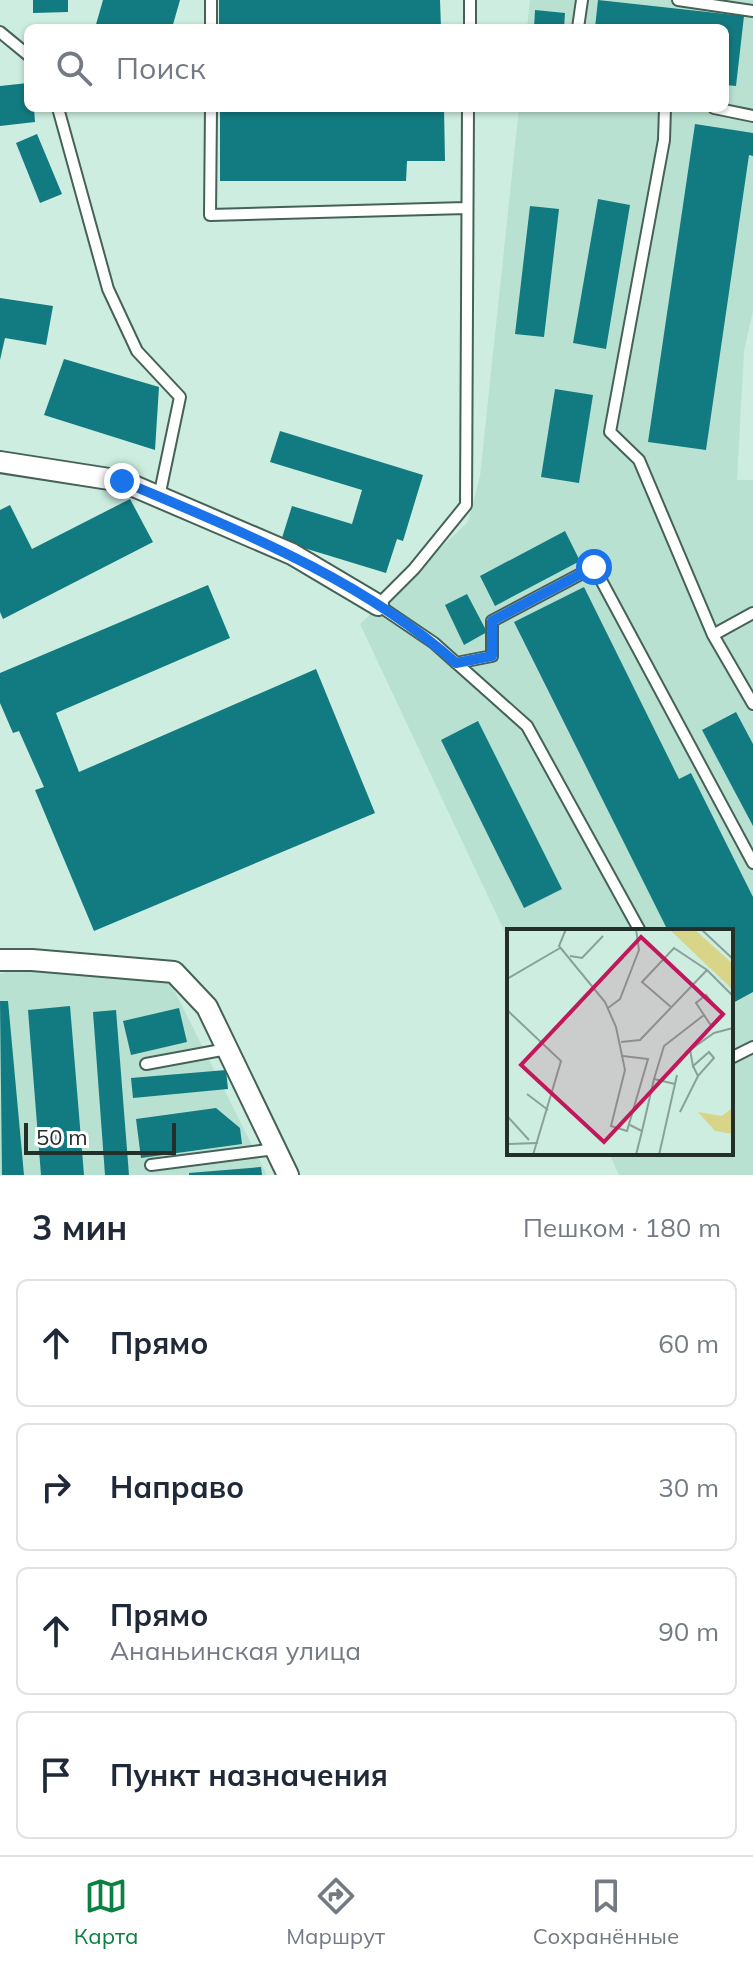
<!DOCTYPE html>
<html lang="ru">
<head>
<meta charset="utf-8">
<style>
  :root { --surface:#fff; --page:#f2f2f3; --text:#1f2937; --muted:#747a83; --line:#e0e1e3; --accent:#0b8043 }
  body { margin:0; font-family:Mulish,sans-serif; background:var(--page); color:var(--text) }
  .scale { position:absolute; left:24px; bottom:20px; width:152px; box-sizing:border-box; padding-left:8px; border:4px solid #232f2b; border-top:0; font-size:22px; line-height:28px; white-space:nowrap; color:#232f2b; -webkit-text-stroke:6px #fff; paint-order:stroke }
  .stop { position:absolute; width:24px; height:24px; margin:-18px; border:6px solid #1a73e8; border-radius:50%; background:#fff }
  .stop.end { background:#1a73e8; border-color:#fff; box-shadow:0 2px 8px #0008 }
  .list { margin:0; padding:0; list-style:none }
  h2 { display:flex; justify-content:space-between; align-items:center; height:104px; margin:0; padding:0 32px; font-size:34px }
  h2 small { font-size:26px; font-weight:400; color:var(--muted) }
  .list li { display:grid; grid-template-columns:52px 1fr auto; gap:24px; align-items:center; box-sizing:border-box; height:128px; margin:0 16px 16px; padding:0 16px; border:2px solid var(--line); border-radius:12px }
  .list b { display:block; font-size:30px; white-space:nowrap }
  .list p { margin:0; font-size:26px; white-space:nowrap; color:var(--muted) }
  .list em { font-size:26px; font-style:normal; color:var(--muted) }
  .icon { flex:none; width:44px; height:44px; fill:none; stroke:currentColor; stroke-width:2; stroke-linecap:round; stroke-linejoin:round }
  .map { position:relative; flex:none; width:753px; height:1175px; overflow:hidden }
  .search { position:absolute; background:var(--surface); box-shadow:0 2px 6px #0004; left:24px; right:24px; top:24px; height:88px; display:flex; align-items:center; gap:20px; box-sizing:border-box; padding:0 28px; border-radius:12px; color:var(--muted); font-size:30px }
  .sheet { height:680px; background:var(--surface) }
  nav { display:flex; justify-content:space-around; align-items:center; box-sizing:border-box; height:112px; border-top:2px solid var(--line); background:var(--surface); font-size:22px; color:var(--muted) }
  nav a { display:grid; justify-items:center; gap:4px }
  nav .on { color:var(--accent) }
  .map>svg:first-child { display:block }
  .built { fill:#b9e1d1 }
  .building { fill:#127a81 }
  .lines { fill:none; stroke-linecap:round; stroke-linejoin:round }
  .service-casing { stroke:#466257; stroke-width:14 }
  .minor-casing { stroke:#466257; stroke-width:24 }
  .service { stroke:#fff; stroke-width:10 }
  .minor { stroke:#fff; stroke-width:20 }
  .route { stroke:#1a73e8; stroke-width:10 }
  .inset-road { fill:none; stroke:#89a198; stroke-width:2 }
  .view { fill:#c2185b; fill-opacity:0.15; stroke:#c2185b; stroke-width:4 }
  .inset-edge { fill:none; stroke:#232f2b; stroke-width:4 }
</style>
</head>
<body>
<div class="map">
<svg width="753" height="1175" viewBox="0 0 753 1175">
  <rect width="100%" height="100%" fill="#cdede0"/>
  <!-- built -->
  <path class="built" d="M 530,0 L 753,0 L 753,311 L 744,351 L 737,480 L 753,480 L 753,1175 L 619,1175 L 609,1153 L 731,1153 L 731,931 L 509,931 L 509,941 L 360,624 L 468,522 L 480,476 L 519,108 L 725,108 L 725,28 L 527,28 Z
    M 14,970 L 169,980 L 267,1175 L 0,1175 L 0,974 Z"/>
  <!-- building -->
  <path class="building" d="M 33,0 L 68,0 L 68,12 L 33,13 Z
    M 103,0 L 180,0 L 172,28 L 95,28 Z
    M 219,0 L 440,0 L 441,28 L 219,28 Z
    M 598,0 L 744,16 L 736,86 L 725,85 L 725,28 L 595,28 Z
    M 535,10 L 565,13 L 564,28 L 534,28 Z
    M 28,83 L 28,108 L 34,108 L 35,122 L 0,126 L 0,86 Z
    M 220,108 L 444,108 L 445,161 L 407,161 L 406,181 L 220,181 Z
    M 695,124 L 753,133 L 753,156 L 749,155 L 706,450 L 648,442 Z
    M 37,134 L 62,194 L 40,203 L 16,143 Z
    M 598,199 L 630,205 L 606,349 L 573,343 Z
    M 530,206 L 559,209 L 544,337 L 515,334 Z
    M 0,298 L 53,306 L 46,345 L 5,338 L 0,360 Z
    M 64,359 L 159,387 L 155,450 L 44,415 Z
    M 555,389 L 593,395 L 579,483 L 541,477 Z
    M 280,431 L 423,475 L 403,541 L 397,539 L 386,573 L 281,541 L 292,506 L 352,524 L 362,490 L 270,462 Z
    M 130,499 L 153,542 L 3,619 L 0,612 L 0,510 L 10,505 L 32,549 Z
    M 565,531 L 580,561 L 495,606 L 480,576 Z
    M 208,585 L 230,638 L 56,713 L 79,772 L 316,669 L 375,813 L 94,931 L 35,790 L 44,787 L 19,731 L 13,733 L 0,703 L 0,673 Z
    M 584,587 L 679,779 L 691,773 L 753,897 L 753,992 L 731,1004 L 731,931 L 668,931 L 514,622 Z
    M 467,594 L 487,632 L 464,645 L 445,605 Z
    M 736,712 L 753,744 L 753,826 L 702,730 Z
    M 478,721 L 562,889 L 524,908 L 441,740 Z
    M 0,1001 L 8,1001 L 24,1175 L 2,1175 Z
    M 70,1006 L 84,1175 L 41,1175 L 28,1010 Z
    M 179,1008 L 187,1042 L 131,1055 L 123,1021 Z
    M 116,1010 L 129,1175 L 105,1175 L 93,1012 Z
    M 226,1070 L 228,1089 L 133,1098 L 131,1078 Z
    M 216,1108 L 240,1128 L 242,1144 L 141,1158 L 136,1119 Z
    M 261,1167 L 262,1175 L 189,1175 L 189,1173 Z"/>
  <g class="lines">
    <!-- service casing -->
    <g class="service-casing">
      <path id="service" d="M 678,0 L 753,11
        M 211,28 L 211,0
        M 470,28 L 470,0
        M 578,28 L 582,0
        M 0,32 L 28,55
        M 58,108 L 108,289 L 137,351 L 180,397 L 159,497
        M 211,108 L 210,215 L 466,208
        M 468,108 L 466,505 L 414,569 L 378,605 L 434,643 L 527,726 L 640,931
        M 665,108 L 664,140 L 610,432 L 639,460 L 713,635
        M 714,108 L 753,116
        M 753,613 L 713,635 L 753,704
        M 456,663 L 492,656 L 492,621 L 594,567 L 753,863
        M 731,1058 L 753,1047
        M 146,1064 L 227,1049
        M 151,1165 L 275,1149"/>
    </g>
    <!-- minor casing -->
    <g class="minor-casing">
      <path id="minor" d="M 0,462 L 122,481 L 292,554 L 378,605
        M 0,960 L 32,960 L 174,972 L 207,1007 L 288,1175"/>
    </g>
    <!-- service -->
    <use href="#service" class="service"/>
    <!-- minor -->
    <use href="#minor" class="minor"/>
  </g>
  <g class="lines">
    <!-- route -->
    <path class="route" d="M 122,481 C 239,531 360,578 456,663 L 492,656 L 492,621 L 594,567"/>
  </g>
  <!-- overview -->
  <g transform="translate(507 929)">
    <rect width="226" height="226" fill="#cdede0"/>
    <path d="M 162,0 L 187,0 L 226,35 L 226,61 ZM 226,178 L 226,205 L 208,202 L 191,183 L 215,187 Z" fill="#d8d589"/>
    <path class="inset-road" d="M 59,0 L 52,17 L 98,73 L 109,98 L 118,141 L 104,197 L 120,202 L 141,130 L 116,127M 194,0 L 226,30M 63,27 L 75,29 L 96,7M 0,50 L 53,19M 164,78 L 135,53 L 167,19 L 200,41M 101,79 L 113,70 L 132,21 L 129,0M 0,81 L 54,132 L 26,226M 114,113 L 133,111 L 200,41 L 226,67M 186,137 L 191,147 L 207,129 L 202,123 L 186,137 L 183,121 L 207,104 L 226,99M 147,150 L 157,117 L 197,86 L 189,74 L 199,66 L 216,87 L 205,98 L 197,86M 20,165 L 41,181M 173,183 L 191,147M 0,187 L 22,211M 123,196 L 135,202 L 129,226M 135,202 L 147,150 L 168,155M 0,215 L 31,214M 152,226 L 170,146"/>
    <path class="view" d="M 134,8 L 216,85 L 97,213 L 14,136 Z"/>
    <rect width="226" height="226" class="inset-edge"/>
  </g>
</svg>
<div class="scale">50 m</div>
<div class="stop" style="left:594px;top:567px"></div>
<div class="stop end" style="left:122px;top:481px"></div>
<div class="search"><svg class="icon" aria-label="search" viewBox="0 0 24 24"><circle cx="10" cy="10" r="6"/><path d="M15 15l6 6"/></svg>Поиск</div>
</div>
<section class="sheet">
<h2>3 мин<small>Пешком · 180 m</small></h2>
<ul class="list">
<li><svg class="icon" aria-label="ahead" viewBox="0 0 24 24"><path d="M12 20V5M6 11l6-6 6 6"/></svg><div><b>Прямо</b></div><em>60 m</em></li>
<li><svg class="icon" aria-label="right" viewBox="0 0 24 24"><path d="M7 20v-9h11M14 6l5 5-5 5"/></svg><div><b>Направо</b></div><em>30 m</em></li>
<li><svg class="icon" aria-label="ahead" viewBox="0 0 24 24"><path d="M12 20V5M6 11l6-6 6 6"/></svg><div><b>Прямо</b><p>Ананьинская улица</p></div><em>90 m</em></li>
<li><svg class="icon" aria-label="arrive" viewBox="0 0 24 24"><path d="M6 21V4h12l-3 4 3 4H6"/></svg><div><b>Пункт назначения</b></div></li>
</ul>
</section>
<nav>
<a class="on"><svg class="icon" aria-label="map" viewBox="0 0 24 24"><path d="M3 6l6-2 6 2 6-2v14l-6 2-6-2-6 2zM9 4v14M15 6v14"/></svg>Карта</a>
<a><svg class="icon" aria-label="directions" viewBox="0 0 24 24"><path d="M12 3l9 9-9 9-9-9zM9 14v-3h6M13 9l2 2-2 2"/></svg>Маршрут</a>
<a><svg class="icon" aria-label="saved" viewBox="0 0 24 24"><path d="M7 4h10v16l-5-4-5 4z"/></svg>Сохранённые</a>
</nav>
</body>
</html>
